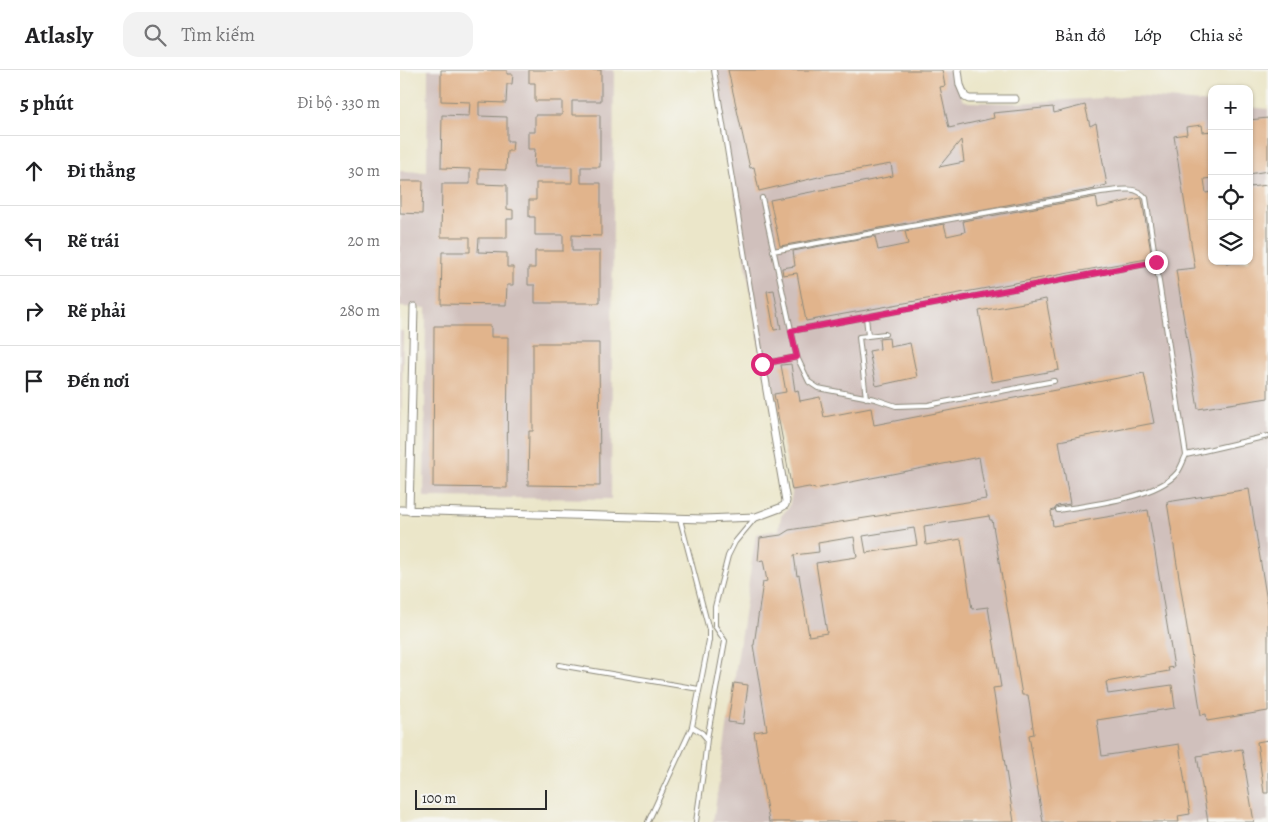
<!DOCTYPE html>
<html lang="vi">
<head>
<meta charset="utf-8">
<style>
  :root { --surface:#fff; --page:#f2f2f2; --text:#202124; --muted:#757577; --line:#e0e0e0 }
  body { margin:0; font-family:Alegreya,serif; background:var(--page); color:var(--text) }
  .controls { position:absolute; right:15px; top:15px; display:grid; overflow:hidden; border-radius:10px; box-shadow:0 1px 4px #0004 }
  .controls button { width:45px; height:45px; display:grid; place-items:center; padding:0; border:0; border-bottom:1px solid var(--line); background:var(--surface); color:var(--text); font:25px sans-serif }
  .scale { position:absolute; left:15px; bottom:12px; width:132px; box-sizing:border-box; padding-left:5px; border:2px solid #2b2b2b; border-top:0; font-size:14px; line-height:18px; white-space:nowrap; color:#2b2b2b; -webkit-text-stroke:4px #f6f6f2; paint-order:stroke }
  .stop { position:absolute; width:15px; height:15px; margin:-11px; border:4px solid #db2777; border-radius:50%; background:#fff }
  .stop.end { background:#db2777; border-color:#fff; box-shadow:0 1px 5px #0008 }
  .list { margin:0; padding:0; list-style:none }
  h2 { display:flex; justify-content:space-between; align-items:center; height:65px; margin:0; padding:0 20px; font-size:21px }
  h2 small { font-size:16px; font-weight:400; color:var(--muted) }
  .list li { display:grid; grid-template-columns:32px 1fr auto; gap:15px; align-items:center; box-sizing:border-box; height:70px; padding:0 20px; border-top:1px solid var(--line) }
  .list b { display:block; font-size:19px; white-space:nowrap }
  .list em { font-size:16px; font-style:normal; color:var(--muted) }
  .icon { flex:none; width:28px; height:28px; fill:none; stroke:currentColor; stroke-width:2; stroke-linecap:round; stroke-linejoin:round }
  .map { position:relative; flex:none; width:868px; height:752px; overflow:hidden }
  header { display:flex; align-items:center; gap:30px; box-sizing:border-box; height:70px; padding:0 25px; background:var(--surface); border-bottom:1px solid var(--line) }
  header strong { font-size:24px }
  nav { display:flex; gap:28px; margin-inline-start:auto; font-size:18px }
  .search { width:350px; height:45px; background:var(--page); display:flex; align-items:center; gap:12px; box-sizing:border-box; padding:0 18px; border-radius:15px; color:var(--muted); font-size:19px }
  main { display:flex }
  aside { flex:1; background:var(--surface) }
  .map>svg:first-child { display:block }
  .industrial { fill:#d0c0bc }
  .building { fill:#e1b48c; fill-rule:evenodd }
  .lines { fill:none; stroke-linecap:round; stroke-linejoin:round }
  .lane-casing { stroke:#8b887a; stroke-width:6 }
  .street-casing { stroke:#8b887a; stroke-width:9 }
  .lane { stroke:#fff; stroke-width:4 }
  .street { stroke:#fff; stroke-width:7 }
  .route { stroke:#db2777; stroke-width:6 }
</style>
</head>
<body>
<header>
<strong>Atlasly</strong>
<div class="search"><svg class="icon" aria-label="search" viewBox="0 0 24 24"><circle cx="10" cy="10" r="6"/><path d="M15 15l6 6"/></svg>Tìm kiếm</div>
<nav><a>Bản đồ</a><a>Lớp</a><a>Chia sẻ</a></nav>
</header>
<main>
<aside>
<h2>5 phút<small>Đi bộ · 330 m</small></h2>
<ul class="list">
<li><svg class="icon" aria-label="ahead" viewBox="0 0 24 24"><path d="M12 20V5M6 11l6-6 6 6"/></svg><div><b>Đi thẳng</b></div><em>30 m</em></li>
<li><svg class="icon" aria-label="left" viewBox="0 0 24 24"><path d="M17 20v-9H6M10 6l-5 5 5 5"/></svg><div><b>Rẽ trái</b></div><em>20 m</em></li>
<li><svg class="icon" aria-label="right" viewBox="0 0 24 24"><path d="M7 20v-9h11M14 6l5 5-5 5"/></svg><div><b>Rẽ phải</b></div><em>280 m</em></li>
<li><svg class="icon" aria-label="arrive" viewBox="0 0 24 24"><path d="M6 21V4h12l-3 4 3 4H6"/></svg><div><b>Đến nơi</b></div></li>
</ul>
</aside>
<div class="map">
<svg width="868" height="752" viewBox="0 0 868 752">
  <rect width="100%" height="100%" fill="#f6f6f2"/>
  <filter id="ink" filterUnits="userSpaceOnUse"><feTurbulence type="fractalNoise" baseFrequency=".02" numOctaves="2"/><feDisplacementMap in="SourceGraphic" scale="10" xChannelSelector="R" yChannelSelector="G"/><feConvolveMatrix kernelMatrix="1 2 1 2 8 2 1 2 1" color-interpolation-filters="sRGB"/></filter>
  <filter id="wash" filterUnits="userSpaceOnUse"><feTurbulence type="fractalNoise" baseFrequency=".0096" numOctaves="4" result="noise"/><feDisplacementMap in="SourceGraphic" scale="20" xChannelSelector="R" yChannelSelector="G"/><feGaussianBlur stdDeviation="1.12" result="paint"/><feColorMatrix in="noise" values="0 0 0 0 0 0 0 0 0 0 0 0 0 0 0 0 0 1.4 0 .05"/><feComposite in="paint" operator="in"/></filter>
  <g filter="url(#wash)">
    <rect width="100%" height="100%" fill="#ebe6c9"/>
    <!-- industrial -->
    <path class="industrial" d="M 28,0 L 214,0 L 211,429 L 24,427 L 26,238 L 0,237 L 0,101 L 27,102 Z
      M 314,0 L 555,0 L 557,15 L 563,30 L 569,32 L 617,33 L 735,26 L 812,33 L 812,191 L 849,191 L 849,37 L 868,39 L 868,752 L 313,752 L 356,464 L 379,460 L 381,446 L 389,437 L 392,423 L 373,316 L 364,303 Z
      M 0,261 L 3,261 L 0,420 Z"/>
    <g id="blocks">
      <!-- building -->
      <path class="building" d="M 41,0 L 107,0 L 107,4 L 113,4 L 112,14 L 107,14 L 106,33 L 79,32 L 79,46 L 107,47 L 107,71 L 113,71 L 112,81 L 107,81 L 106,100 L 79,99 L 79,114 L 107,115 L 107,139 L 113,140 L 113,149 L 107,149 L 107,168 L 79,168 L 78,182 L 107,183 L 107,197 L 113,197 L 113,215 L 107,215 L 106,235 L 41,234 L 42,182 L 70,182 L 70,167 L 41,167 L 42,114 L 70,114 L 70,99 L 41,98 L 42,45 L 69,46 L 70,32 L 41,31 Z
        M 129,0 L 201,0 L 201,31 L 172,31 L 172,45 L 200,45 L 200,97 L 181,97 L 181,113 L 201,113 L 201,166 L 172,165 L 172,181 L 200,181 L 200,233 L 135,233 L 135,215 L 128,215 L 128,198 L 135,198 L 135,181 L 163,181 L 163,165 L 135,165 L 135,147 L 129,147 L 129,130 L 136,130 L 136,113 L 172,113 L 172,97 L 134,97 L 135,79 L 128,79 L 128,62 L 135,62 L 135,45 L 162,45 L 162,31 L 135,31 L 135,13 L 129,13 Z
        M 328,0 L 542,0 L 545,16 L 540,17 L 549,58 L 594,48 L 593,43 L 653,37 L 654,43 L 685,35 L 690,56 L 696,53 L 707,115 L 694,118 L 695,119 L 380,176 L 370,130 L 493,106 L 491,94 L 427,105 L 359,121 L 354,97 L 350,98 ZM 561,70 L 564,92 L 539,97 Z
        M 868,48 L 868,101 L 849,104 L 849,50 Z
        M 802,55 L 803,62 L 812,61 L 812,108 L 804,109 L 806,123 L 812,122 L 812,191 L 826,191 L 826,193 L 849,191 L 849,117 L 868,115 L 868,328 L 798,339 L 776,200 L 795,198 L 774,66 L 787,64 L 786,57 Z
        M 0,111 L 23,111 L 22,144 L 0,143 Z
        M 696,127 L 698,138 L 741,128 L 742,130 L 752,188 L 406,251 L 397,203 L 383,205 L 382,198 L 395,196 L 393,181 L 475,166 L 478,180 L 508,174 L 505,161 L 544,154 L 547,166 L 565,162 L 563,151 Z
        M 374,220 L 381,259 L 374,260 L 367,221 Z
        M 646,229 L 659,300 L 592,312 L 579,241 Z
        M 34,256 L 91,256 L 91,267 L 108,267 L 107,418 L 33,417 Z
        M 489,268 L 490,277 L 510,273 L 517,307 L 476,316 L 469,281 L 480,279 L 479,269 Z
        M 133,273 L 199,273 L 200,416 L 128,415 L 129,361 L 133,361 Z
        M 391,294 L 395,321 L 398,320 L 400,331 L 420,327 L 424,347 L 471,338 L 474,355 L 744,303 L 754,353 L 659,371 L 670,434 L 657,436 L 654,440 L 651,441 L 653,456 L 748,440 L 774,597 L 768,598 L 769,601 L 706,612 L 708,624 L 772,615 L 775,638 L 697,650 L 702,686 L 779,674 L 790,744 L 778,746 L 779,752 L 643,752 L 629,665 L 634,664 L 628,625 L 622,625 L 592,450 L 590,450 L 589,446 L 524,456 L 526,475 L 561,469 L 572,539 L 588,537 L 601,617 L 593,618 L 614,752 L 369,752 L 354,662 L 367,660 L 353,575 L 354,575 L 363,512 L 367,511 L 363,490 L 358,491 L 360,468 L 381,465 L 389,460 L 586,429 L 579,387 L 415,419 L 409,417 L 392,420 L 374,324 L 386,322 L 381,295 ZM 514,458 L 517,475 L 466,483 L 463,466 ZM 454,467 L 457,487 L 416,493 L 427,563 L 409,566 L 399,505 L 397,506 L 394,485 L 419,482 L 418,473 Z
        M 849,419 L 868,538 L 868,641 L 807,651 L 806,644 L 801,645 L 767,432 Z
        M 334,613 L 348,615 L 343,654 L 328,652 Z
        M 868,670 L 868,723 L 864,723 L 857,672 Z
        M 842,679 L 854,752 L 808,752 L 797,686 Z"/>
    </g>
  </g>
  <g filter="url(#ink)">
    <use href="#blocks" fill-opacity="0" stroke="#8b887a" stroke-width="1"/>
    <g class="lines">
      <!-- lane casing -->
      <g class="lane-casing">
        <path id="lane" d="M 314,0 L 365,309
          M 362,128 L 397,287 L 409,312 L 418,318 L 475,329 L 496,336 L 528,335 L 654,311
          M 373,181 L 701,122 C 717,121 735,114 746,128 L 786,385
          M 391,261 L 756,192
          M 468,266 L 485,264
          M 362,294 L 397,287
          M 466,328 L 459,267 L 468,266 L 466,247
          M 658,440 C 690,435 756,428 777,403 C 781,398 783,391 786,385 L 868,366
          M 159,595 L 299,619
          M 292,657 L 302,663 L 307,669 L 304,696 L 296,752
          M 307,669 L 325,571 L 315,556 L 315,537 L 320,517 L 328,486 L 335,472 L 355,448
          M 248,752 L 292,657 L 309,570 L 309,560 L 280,449"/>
      </g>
      <!-- street casing -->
      <g class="street-casing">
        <path id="street" d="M 558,0 L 560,15 L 565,27 L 569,29 L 615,29
          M 0,440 L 303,449 L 356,447 L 380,438 L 385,435 L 386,431 L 365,309
          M 9,441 L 14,237"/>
      </g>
      <!-- lane -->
      <use href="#lane" class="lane"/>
      <!-- street -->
      <use href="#street" class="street"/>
    </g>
  </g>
  <g class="lines" filter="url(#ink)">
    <!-- route -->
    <path class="route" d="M 362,294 L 397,287 L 391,261 L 756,192"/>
  </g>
</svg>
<div class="controls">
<button>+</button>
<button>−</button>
<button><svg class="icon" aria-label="locate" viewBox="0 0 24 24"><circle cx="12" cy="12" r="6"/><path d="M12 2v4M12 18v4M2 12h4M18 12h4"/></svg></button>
<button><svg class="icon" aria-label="layers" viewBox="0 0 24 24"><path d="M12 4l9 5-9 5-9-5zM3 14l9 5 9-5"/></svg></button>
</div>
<div class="scale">100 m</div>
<div class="stop" style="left:362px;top:294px"></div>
<div class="stop end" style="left:756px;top:192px"></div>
</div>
</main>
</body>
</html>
